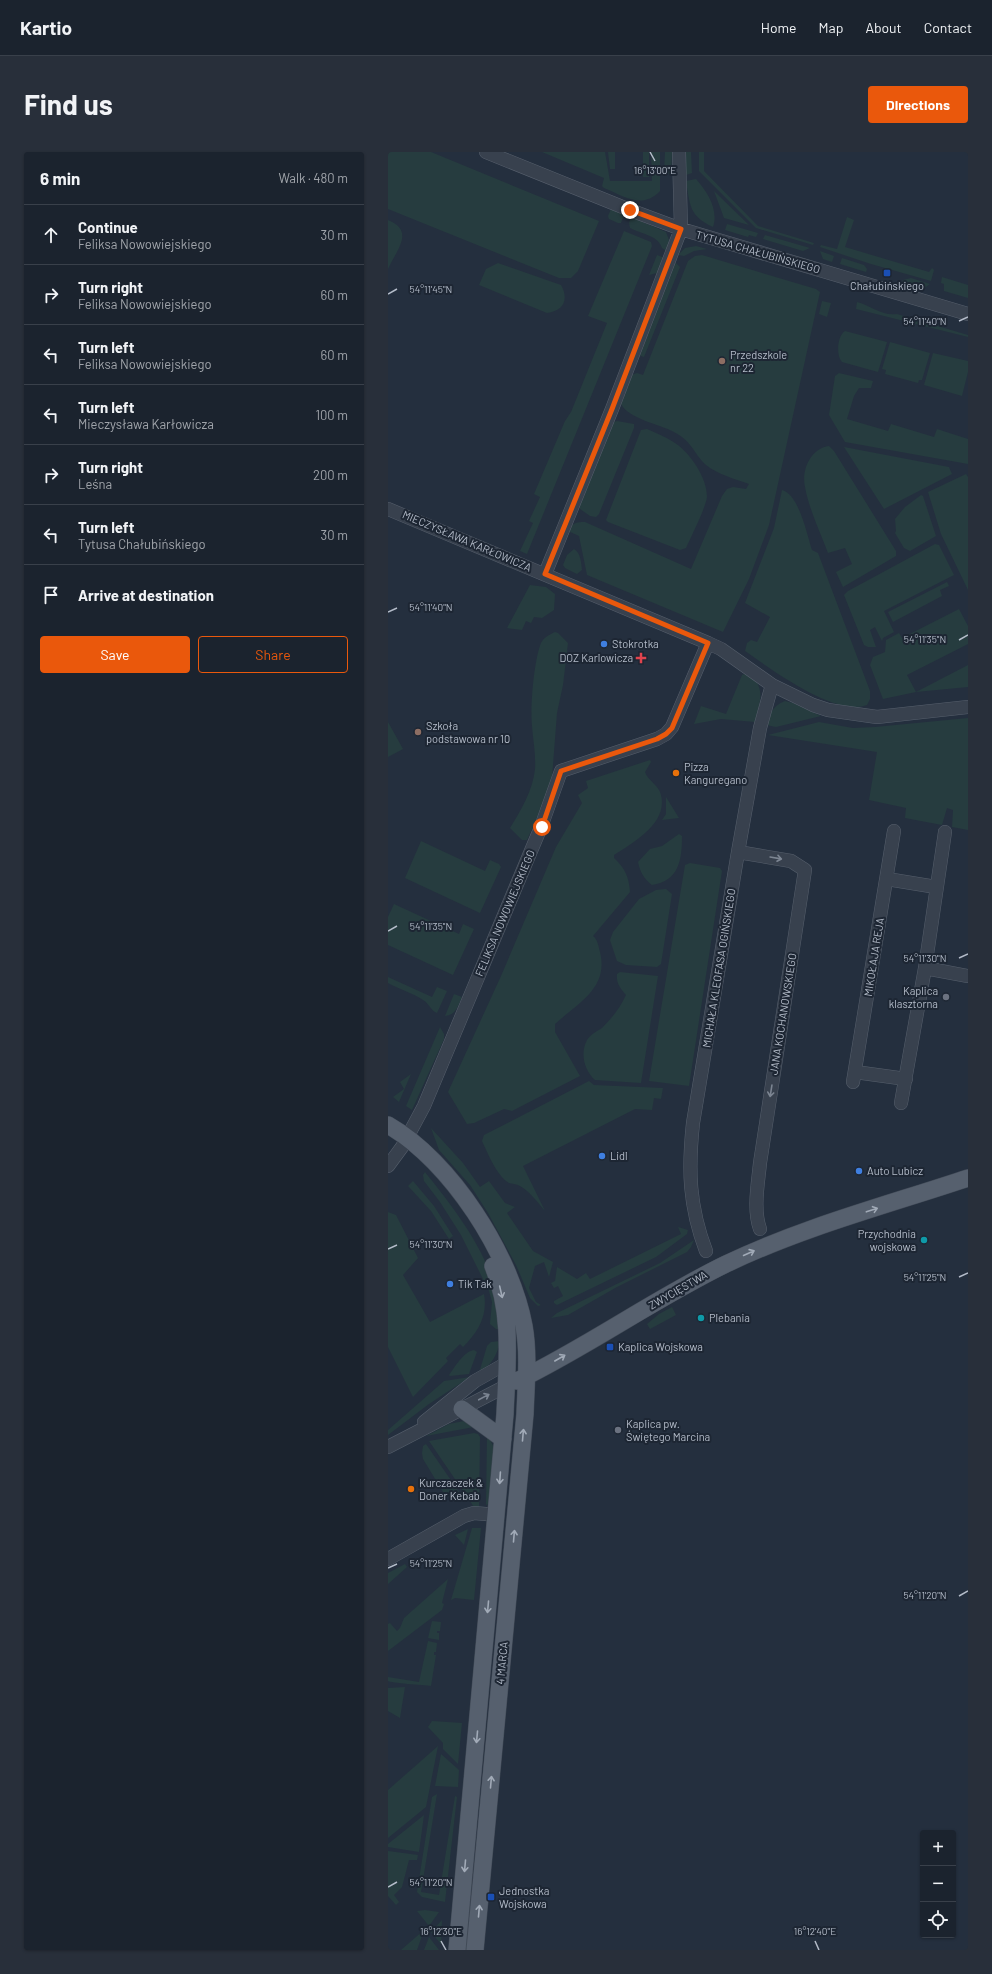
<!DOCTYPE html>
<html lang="en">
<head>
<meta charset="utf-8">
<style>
  :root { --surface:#1b232e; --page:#282f3a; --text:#f1f3f6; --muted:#a0a4aa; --line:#39404a; --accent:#ea580c }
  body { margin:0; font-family:Barlow,sans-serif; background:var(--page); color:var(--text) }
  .controls { position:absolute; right:12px; bottom:12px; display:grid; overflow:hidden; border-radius:4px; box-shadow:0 1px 3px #0004 }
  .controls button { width:36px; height:36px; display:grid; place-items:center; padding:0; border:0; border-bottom:1px solid var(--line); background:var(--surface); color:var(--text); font:20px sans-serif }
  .stop { position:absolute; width:12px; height:12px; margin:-9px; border:3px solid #ea580c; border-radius:50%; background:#fff }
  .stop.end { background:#ea580c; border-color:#fff; box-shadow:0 1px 4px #0008 }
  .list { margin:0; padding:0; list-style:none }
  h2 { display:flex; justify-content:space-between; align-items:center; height:52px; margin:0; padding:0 16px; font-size:17px }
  h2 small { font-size:13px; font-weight:400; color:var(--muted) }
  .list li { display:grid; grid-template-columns:26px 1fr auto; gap:12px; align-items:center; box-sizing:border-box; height:60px; padding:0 16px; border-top:1px solid var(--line) }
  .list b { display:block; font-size:15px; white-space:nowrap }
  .list p { margin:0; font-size:13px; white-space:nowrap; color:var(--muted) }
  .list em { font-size:13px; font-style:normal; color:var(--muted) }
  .actions { display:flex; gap:8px; padding:12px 16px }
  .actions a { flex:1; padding:9px 0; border:1px solid var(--accent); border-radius:4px; text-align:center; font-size:14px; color:var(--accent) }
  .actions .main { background:var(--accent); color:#fff }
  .icon { flex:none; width:22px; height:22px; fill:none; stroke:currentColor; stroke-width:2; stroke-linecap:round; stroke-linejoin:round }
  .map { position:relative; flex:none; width:580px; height:1798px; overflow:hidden; border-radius:4px }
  header { display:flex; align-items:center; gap:24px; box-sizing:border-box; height:56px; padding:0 20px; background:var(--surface); border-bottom:1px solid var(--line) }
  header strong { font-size:19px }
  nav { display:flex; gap:22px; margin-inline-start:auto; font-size:14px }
  .intro { display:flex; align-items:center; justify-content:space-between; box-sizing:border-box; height:96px; padding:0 24px }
  h1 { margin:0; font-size:28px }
  .button { padding:10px 18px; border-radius:4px; background:var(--accent); color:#fff; font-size:14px; font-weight:700 }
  main { display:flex; gap:24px; padding:0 24px }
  aside { flex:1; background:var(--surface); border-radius:4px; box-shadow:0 1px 3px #0004 }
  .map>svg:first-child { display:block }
  .green { fill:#263c3f }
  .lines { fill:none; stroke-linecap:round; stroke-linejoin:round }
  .minor-casing { stroke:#565f6c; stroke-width:14 }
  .major-casing { stroke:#414a57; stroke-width:18 }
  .minor { stroke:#38414e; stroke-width:13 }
  .major { stroke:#56606e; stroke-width:17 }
  .oneway { stroke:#7c8592 }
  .oneway2 { stroke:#a1aab7 }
  .route { stroke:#ea580c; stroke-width:5 }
  .ticks { fill:none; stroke:#b4bcc9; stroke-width:1.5 }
  .transit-dot { fill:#1a4fb4; stroke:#1d2633; stroke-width:1.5 }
  .education-dot { fill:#8d6e63; stroke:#1d2633; stroke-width:1.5 }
  .shop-dot { fill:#3f7fe0; stroke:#1d2633; stroke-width:1.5 }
  .health-dot { fill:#e0444e; stroke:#1d2633; stroke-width:1.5 }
  .food-dot { fill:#e8710a; stroke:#1d2633; stroke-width:1.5 }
  .worship-dot { fill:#6b7280; stroke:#1d2633; stroke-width:1.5 }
  .culture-dot { fill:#0f9aa8; stroke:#1d2633; stroke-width:1.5 }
  .labels { text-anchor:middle; stroke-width:4; stroke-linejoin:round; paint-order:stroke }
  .street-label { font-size:11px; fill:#b4bcc9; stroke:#1d2633 }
  .poi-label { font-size:11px; fill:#b4bcc9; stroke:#1d2633; text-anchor:start }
  .ticks-label { font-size:10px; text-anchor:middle; fill:#b4bcc9; stroke:#1d2633; stroke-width:4; stroke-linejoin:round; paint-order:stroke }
</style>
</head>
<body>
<header>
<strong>Kartio</strong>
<nav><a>Home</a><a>Map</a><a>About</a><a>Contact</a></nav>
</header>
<div class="intro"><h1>Find us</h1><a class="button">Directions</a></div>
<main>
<aside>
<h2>6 min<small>Walk · 480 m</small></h2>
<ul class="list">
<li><svg class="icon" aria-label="ahead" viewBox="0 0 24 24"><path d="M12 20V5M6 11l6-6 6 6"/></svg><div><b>Continue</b><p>Feliksa Nowowiejskiego</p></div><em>30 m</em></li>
<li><svg class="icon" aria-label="right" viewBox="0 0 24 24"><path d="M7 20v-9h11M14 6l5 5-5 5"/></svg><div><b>Turn right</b><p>Feliksa Nowowiejskiego</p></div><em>60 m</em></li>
<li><svg class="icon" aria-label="left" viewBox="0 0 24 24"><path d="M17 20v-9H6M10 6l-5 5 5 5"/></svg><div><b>Turn left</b><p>Feliksa Nowowiejskiego</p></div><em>60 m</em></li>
<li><svg class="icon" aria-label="left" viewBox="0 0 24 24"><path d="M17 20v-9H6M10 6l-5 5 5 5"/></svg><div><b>Turn left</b><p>Mieczysława Karłowicza</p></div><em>100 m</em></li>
<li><svg class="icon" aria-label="right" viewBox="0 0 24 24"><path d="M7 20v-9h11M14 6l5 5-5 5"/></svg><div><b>Turn right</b><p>Leśna</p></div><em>200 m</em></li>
<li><svg class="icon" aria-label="left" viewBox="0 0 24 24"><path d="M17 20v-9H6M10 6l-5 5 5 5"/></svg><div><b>Turn left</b><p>Tytusa Chałubińskiego</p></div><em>30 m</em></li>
<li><svg class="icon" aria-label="arrive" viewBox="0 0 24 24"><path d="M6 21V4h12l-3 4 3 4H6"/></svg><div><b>Arrive at destination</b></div></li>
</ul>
<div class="actions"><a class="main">Save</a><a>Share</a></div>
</aside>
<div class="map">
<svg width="580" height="1798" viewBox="0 0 580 1798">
  <rect width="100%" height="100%" fill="#242f3e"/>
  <!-- green -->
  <path class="green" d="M 0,0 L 43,0 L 211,69 L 190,119 L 183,126 L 171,126 L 0,57 Z
    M 154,0 L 217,0 L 222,29 L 264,29 L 263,0 L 272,0 L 272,39 C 254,58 236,44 216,36 L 214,34 L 216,26 Z
    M 220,0 L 227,0 L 227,17 L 222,17 Z
    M 255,0 L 261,0 L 261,25 L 255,25 Z
    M 277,0 L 284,0 L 283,23 L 276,20 Z
    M 297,0 L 303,0 L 304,21 L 298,23 Z
    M 311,0 L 316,0 L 316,19 L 370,74 L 426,91 L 425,93 L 368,76 L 311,19 Z
    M 308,27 C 319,39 331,58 325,75 C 301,64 302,53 298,29 Z
    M 326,39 L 361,73 L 336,66 Z
    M 223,57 L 236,62 L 233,71 L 230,71 L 221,67 L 220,64 Z
    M 243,65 L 278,80 L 281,88 L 279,99 L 274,96 C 270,83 253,82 242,76 L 241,71 Z
    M 459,65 L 466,68 L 457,95 L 541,120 L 544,116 L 546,118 L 543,129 L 483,112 L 432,95 L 433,93 L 449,97 Z
    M 0,68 C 27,79 9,97 0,117 Z
    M 339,72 L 370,81 L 368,85 L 361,83 L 360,85 L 337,78 Z
    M 236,79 L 263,90 L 264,94 L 139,402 L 132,399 L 145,371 L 141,369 L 152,345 L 146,342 L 177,269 L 183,260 L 219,171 L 200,164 Z
    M 377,83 L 422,96 L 415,99 L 375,87 Z
    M 308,94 L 319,97 L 306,99 L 296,104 L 290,103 L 297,96 Z
    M 432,99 L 446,104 L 444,110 L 435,107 Z
    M 269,103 L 277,106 L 269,121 L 261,123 Z
    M 314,103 L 428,137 L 432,140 L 381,373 L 361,427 L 335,480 L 199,423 L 191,384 L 180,379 C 184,371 188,370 197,370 L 303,417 L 334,344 L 339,337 L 345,335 L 358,337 L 361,332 C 347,327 329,322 318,313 C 305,301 305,290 286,280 C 271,272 241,267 233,252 L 243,223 L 249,221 L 255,223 L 300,109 L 307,104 Z
    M 454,106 L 476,113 L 479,117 L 478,120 L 452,112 Z
    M 287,110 L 292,115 L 256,205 L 250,203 Z
    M 110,111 L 173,133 C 181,147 176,159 159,161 L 91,133 L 98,117 Z
    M 554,125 L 580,133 L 580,146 L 556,139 L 556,132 L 553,131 Z
    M 523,126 L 542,132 L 535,137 L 514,131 L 515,128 Z
    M 434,149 L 443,151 L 439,165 L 431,162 Z
    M 469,150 C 484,154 493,164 509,162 L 580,183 L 580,185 L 468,157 Z
    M 457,179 L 499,190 L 490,220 L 454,210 C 448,204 449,184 457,179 Z
    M 502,190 L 542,201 L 534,228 L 531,228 L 530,231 L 497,222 L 498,218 L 494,217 Z
    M 545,201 L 580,209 L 580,220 L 574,244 L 536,233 Z
    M 451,221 L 485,229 L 483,236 L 471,236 L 466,244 L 459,267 L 500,279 L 503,272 L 546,285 L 549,277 L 580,287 L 580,312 L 457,290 L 441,263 L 447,224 Z
    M 229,269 L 246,272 L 246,276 L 211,362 L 208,365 L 202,364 L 192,357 L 191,352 L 224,271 Z
    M 259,277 C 268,281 278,285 287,291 C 302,301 319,325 319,345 C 318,355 303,385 298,396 L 292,398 L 220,370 L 218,368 L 253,278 Z
    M 441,294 L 446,299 L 508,399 L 508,404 L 455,435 L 448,420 L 464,412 L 457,396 L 440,401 C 432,380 421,357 417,335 C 413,318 423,296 441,294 Z
    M 456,295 L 561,315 L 564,322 L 496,357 Z
    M 578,322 L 580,325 L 580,438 L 553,382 L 540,340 Z
    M 394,338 C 411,342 419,383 424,398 L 430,401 L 482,539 L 482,547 L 479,553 C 447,565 383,517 357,499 L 359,491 L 363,488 L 369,490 L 382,465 L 357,451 L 386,376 Z
    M 533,343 L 535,344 L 548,384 L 522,399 L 516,396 L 507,381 L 508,379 L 507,367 L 517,355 Z
    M 547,392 L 551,393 L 566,423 L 496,459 L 506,480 L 495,486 L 494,489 L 487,475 L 482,478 L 488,495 L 480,495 L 476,493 L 456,443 L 460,439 Z
    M 186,397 C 193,401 193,411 194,418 L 189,422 L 177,416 L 175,413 L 179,403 Z
    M 559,430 L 561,434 L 552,438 L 554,444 L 505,470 L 500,460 Z
    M 142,433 L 158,435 L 167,442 L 166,458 L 154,466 L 146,465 L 143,471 L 138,469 L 134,478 L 119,476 Z
    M 571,457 L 580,474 L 580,492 L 519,523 L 528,540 L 580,513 L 580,535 L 528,540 L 495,547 L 482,513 L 485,505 L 497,500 L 498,488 L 511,481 L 514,486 Z
    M 167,480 L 170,481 L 180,491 L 175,533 L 169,561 L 164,626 L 158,645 L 139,688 L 134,688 L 122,676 C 133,658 145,638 147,617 C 148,602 145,589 144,574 C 142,555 146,508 153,491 C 156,485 161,483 167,480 Z
    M 359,521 C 379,534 372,550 367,570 L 333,567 L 306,572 L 313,554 L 338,562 L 354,523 Z
    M 397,549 L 405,551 L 433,564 L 388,575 L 378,573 C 382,562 384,554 397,549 Z
    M 580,566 L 580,678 L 564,675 L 565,658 L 559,656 L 554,673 L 517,666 L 518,656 L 481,648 L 489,600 L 380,583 L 431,570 L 465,576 L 487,575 Z
    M 0,570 L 15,597 L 0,605 Z
    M 262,608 L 263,610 L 257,620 C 260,629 271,633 273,643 C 280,671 246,690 226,703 L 226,706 C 237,716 241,725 242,740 L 205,784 C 210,788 210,793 212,800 C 221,836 190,851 167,872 L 167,880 L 192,924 L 124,959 L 116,957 L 86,971 L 79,972 L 60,940 L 113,824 L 168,695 L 194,651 L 190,643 L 200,636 L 198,629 Z
    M 278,645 L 291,666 L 274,668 L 278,662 Z
    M 291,682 L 294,684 C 294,708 291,729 264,733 C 256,727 252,720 250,710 L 262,697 L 274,694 Z
    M 33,689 L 97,719 L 102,708 L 111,712 L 113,715 L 92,761 L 17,726 Z
    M 302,711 L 332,716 L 334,719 L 301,934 L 261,929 L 297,713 Z
    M 278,737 L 284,742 L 273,812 L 269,815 L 238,813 L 229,809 L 222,788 L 225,780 L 251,747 L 268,738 Z
    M 6,752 L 71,782 L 75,772 L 86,777 L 65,823 L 0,793 L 0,765 Z
    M 232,820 L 270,824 L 253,931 L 207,928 C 196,918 192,901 199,888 C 202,883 209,879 214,876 C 224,866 232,856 238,843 C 232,836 228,831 229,822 Z
    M 0,825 L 44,845 L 49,835 L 59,839 L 49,861 C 42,858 41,851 35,848 C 25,841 11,837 0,831 Z
    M 66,842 L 74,845 C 70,854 68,863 57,864 Z
    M 52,875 L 56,882 L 56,887 L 24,958 L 18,954 Z
    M 23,922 L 11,950 L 5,945 L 16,937 L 12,930 Z
    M 201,929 L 206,933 L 275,936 L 273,947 L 266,946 L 264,958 L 247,957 L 135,1014 L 157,1059 C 150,1051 141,1038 130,1033 C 128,1032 124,1032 121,1031 C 109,1024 100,1002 94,989 L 96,983 Z
    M 43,976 L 75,1011 L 92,1035 L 101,1029 L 117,1051 L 127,1055 L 119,1061 L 145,1099 L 165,1110 L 161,1125 L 156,1110 L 147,1114 L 141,1136 L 148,1150 L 153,1153 L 150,1154 L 142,1146 L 128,1113 L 100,1061 L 82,1033 L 51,998 Z
    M 37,1020 C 61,1050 96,1094 105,1132 C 109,1146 110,1162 113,1177 L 108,1177 L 102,1172 L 104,1150 L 101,1139 L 73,1083 L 52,1050 L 36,1029 L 35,1023 Z
    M 25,1029 L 46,1054 L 65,1084 L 61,1087 L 43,1059 L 20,1034 Z
    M 0,1060 L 8,1063 L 30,1106 L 15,1123 L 42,1170 L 96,1142 C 100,1164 90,1180 75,1195 L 72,1192 L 58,1206 L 60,1209 L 25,1245 L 0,1195 Z
    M 290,1075 L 300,1078 L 299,1082 L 268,1105 L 169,1153 L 166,1151 L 166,1149 L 175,1144 L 170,1134 L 166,1136 L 163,1131 L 167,1129 L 169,1115 L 189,1127 L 198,1121 L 202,1127 L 293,1082 Z
    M 306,1088 L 303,1095 L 299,1100 L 229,1135 L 180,1163 L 163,1166 L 169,1161 L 272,1111 Z
    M 284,1155 L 288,1163 L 262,1177 L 259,1172 L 271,1162 Z
    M 112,1189 C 109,1204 104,1212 91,1221 L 99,1194 L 103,1190 Z
    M 86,1198 L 89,1200 L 81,1222 L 62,1224 L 61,1223 C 67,1215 75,1200 86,1198 Z
    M 82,1225 L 41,1252 L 0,1283 L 0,1278 L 56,1229 Z
    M 76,1269 L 91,1274 L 38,1284 L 61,1272 Z
    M 86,1281 L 90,1282 L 92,1285 L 91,1357 L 86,1355 L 41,1289 Z
    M 99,1281 L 106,1296 L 102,1351 L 98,1353 Z
    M 38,1292 L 78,1350 L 66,1344 L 58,1345 L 35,1307 L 34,1301 L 35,1294 Z
    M 84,1376 L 93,1376 L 86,1448 L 67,1446 L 63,1448 Z
    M 80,1377 L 76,1393 L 67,1383 Z
    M 17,1412 L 19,1415 L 0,1432 L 0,1421 Z
    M 60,1427 L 54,1451 L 56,1452 L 54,1458 L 0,1499 L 0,1472 L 2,1471 L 9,1479 L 12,1476 L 16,1466 Z
    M 44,1469 L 53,1470 L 52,1479 L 49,1479 L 49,1481 L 51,1481 L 51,1488 L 40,1486 Z
    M 40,1489 L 49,1491 L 48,1500 L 46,1500 L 46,1503 L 48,1503 L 43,1534 C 36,1533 2,1531 0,1529 L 0,1525 L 31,1530 Z
    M 17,1535 L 12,1566 L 0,1559 L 0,1536 Z
    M 44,1569 L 74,1571 L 70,1612 L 55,1597 L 55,1591 L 40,1575 Z
    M 50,1594 L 38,1655 L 0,1686 L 0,1638 Z
    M 53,1602 L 71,1618 L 70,1635 L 47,1634 Z
    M 49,1642 L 33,1740 L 51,1743 L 67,1644 L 69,1645 L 57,1750 L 34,1745 L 29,1740 L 44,1645 Z
    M 36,1663 L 31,1700 L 0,1695 L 0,1692 Z
    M 0,1699 L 30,1703 L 29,1708 L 21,1708 L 14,1735 L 6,1743 L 11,1750 L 8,1753 L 0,1744 Z
    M 37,1758 L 51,1760 L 41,1774 L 29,1759 Z
    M 54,1768 L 53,1792 L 43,1780 Z
    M 36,1778 L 29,1798 L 13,1798 Z
    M 41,1785 L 51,1798 L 36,1798 Z"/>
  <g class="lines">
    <!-- minor casing -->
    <g class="minor-casing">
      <path id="minor" d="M 98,0 L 242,58 L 293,77 L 580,162
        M 0,357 L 320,491 L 333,497 L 384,533 L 425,553 L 440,558 L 489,565 L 580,555
        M 157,422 L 224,257 L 293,77 L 291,0
        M 350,700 L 403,709 L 417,718 L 372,1011 C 370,1032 365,1057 372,1077
        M 499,727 L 548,735
        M 537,816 L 580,824
        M 467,920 L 518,927
        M 465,930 L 506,679
        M 513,951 L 537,816 L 557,680
        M 0,1014 L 14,995 L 36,954 L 153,675 L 173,619 L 269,587 L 278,582 L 284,575 L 320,491
        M 318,1099 C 301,1054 300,1018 305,971 L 350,700 L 372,576 L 384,533
        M 36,1270 L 87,1229 L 119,1211
        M 0,1295 L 118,1234
        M 0,1407 L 76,1364 L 86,1361 L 109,1363"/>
    </g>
    <!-- major casing -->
    <g class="major-casing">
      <path id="major" d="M 0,973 C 63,1009 123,1103 136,1174 C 141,1202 138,1233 137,1262 L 87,1798
        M 129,1229 C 201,1194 266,1147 338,1112 C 415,1075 499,1053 580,1026
        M 74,1257 L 115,1287
        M 69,1798 L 117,1262 C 119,1212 125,1161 105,1114"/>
    </g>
    <!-- minor -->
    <use href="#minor" class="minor"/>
    <!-- major -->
    <use href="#major" class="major"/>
  </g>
  <!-- one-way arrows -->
  <defs><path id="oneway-shaft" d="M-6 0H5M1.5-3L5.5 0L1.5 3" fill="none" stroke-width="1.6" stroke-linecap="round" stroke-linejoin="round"/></defs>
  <g class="oneway">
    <use href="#oneway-shaft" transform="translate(388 706) rotate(10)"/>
    <use href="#oneway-shaft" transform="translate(383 939) rotate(99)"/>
    <use href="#oneway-shaft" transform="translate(96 1245) rotate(-28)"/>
  </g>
  <g class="oneway2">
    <use href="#oneway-shaft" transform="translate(484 1058) rotate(-18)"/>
    <use href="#oneway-shaft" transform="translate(361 1101) rotate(-24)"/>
    <use href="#oneway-shaft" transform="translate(113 1140) rotate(77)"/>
    <use href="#oneway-shaft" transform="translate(172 1206) rotate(-30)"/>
    <use href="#oneway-shaft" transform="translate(135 1283) rotate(-85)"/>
    <use href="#oneway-shaft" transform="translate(112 1326) rotate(94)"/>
    <use href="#oneway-shaft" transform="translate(126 1384) rotate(-85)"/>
    <use href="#oneway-shaft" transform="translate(100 1455) rotate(95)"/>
    <use href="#oneway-shaft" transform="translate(89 1585) rotate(95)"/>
    <use href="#oneway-shaft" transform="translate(103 1630) rotate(-85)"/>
    <use href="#oneway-shaft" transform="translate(77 1714) rotate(95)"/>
    <use href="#oneway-shaft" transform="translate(91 1759) rotate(-85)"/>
  </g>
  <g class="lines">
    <!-- route -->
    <path class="route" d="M 154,675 L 173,619 L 269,587 L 278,582 L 284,576 L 320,491 L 157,422 L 224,257 L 293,77 L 242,58"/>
  </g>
  <!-- ticks -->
  <path class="ticks" d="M 262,0 L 267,9M 0,142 L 9,137M 571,169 L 580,165M 0,460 L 9,456M 571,488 L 580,483M 0,779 L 9,774M 571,806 L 580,802M 0,1097 L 9,1093M 571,1125 L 580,1121M 0,1416 L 9,1412M 571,1444 L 580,1439M 0,1735 L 9,1730M 53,1789 L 58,1798M 427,1789 L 431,1798"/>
  <!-- markers -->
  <g class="transit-dot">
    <rect x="495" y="117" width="8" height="8" rx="2"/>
    <rect x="218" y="1191" width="8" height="8" rx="2"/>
    <rect x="99" y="1741" width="8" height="8" rx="2"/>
  </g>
  <g class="education-dot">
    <circle cx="334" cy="209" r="4"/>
    <circle cx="30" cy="580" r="4"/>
  </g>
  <g class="shop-dot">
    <circle cx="216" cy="492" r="4"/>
    <circle cx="214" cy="1004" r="4"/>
    <circle cx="471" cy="1019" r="4"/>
    <circle cx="62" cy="1132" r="4"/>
  </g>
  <path class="health-dot" d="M251 500h4v4h4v4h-4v4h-4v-4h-4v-4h4z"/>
  <g class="food-dot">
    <circle cx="288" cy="621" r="4"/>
    <circle cx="23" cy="1337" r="4"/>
  </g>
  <g class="worship-dot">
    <circle cx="558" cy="845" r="4"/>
    <circle cx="230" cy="1278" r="4"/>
  </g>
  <g class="culture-dot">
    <circle cx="536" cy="1088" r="4"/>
    <circle cx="313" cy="1166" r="4"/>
  </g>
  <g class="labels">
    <!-- street labels -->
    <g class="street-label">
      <text transform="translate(370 100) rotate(16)" y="4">TYTUSA CHAŁUBIŃSKIEGO</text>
      <text transform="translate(79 389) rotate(23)" y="4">MIECZYSŁAWA KARŁOWICZA</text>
      <text transform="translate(117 761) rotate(-67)" y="4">FELIKSA NOWOWIEJSKIEGO</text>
      <text transform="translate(486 805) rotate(-81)" y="4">MIKOŁAJA REJA</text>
      <text transform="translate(331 816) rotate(-81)" y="4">MICHAŁA KLEOFASA OGIŃSKIEGO</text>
      <text transform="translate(395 862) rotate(-81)" y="4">JANA KOCHANOWSKIEGO</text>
      <text transform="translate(290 1138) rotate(-30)" y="4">ZWYCIĘSTWA</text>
      <text transform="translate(114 1511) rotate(-85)" y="4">4 MARCA</text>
    </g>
    <!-- poi labels -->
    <g class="poi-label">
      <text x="499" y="138" text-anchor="middle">Chałubińskiego</text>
      <text x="342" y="207">Przedszkole<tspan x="342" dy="13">nr 22</tspan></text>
      <text x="224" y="496">Stokrotka</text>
      <text x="245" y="510" text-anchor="end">DOZ Karlowicza</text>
      <text x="38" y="578">Szkoła<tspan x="38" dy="13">podstawowa nr 10</tspan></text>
      <text x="296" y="619">Pizza<tspan x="296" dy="13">Kanguregano</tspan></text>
      <text x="550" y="843" text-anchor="end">Kaplica<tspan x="550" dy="13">klasztorna</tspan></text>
      <text x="222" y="1008">Lidl</text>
      <text x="479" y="1023">Auto Lubicz</text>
      <text x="528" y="1086" text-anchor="end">Przychodnia<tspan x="528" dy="13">wojskowa</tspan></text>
      <text x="70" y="1136">Tik Tak</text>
      <text x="321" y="1170">Plebania</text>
      <text x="230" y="1199">Kaplica Wojskowa</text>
      <text x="238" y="1276">Kaplica pw.<tspan x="238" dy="13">Świętego Marcina</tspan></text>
      <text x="31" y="1335">Kurczaczek &amp;<tspan x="31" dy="13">Doner Kebab</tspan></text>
      <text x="111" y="1743">Jednostka<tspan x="111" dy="13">Wojskowa</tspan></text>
    </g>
  </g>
  <g class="ticks-label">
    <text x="267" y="22">16°13'00"E</text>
    <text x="43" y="141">54°11'45"N</text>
    <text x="537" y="173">54°11'40"N</text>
    <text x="43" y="459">54°11'40"N</text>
    <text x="537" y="491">54°11'35"N</text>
    <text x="43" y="778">54°11'35"N</text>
    <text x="537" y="810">54°11'30"N</text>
    <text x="43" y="1096">54°11'30"N</text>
    <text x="537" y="1129">54°11'25"N</text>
    <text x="43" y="1415">54°11'25"N</text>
    <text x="537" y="1447">54°11'20"N</text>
    <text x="43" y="1734">54°11'20"N</text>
    <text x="53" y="1783">16°12'30"E</text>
    <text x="427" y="1783">16°12'40"E</text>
  </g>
</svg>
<div class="controls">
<button>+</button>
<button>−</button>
<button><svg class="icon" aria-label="locate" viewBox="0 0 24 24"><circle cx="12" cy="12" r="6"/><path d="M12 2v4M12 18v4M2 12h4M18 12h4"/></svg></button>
</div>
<div class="stop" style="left:154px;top:675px"></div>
<div class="stop end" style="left:242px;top:58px"></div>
</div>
</main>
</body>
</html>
